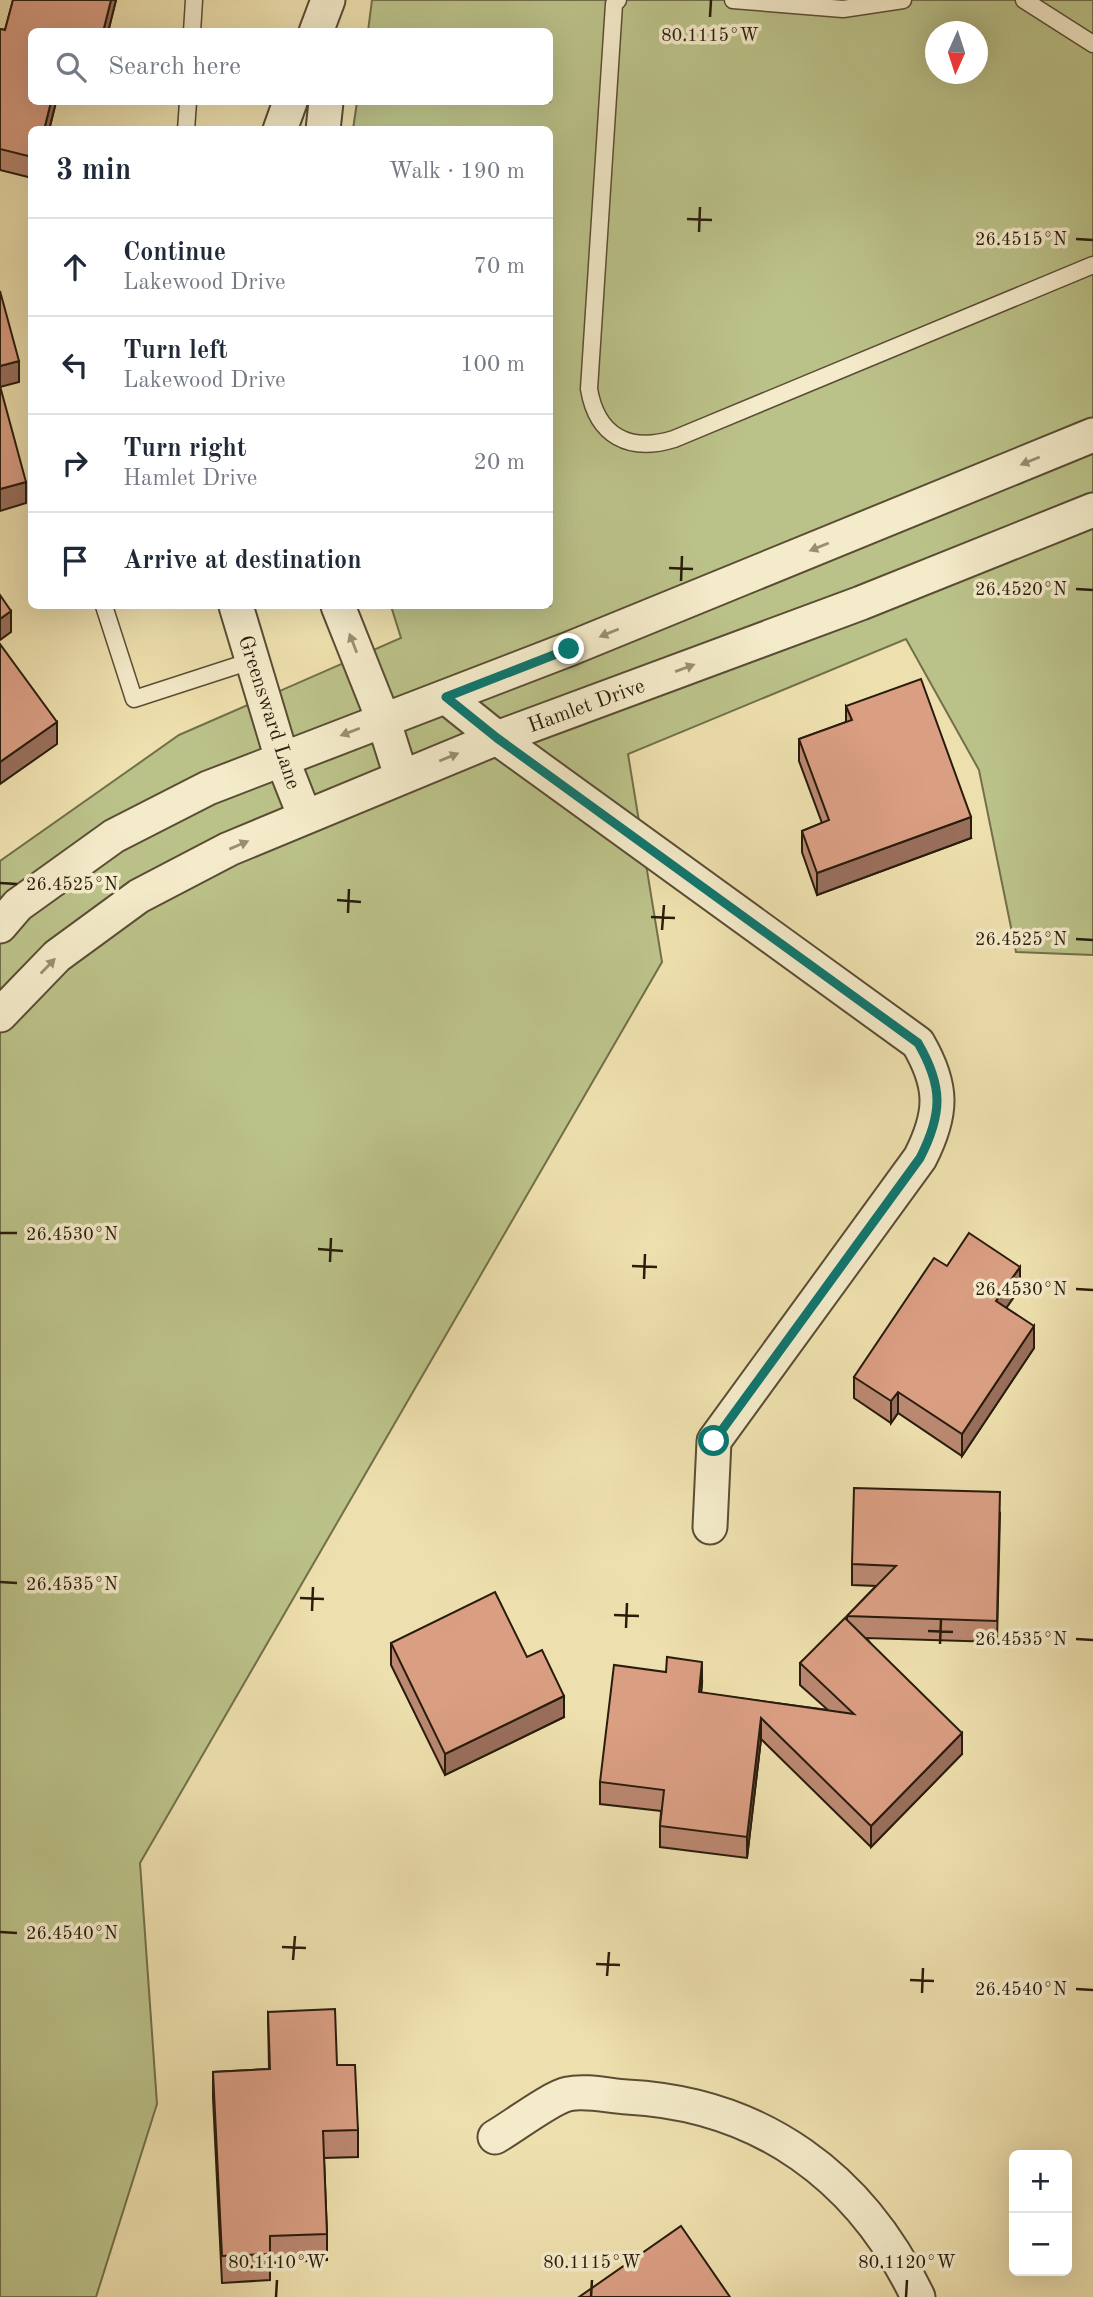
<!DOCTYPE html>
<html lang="en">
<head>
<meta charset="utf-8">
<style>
  :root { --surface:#fff; --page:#f6f6f7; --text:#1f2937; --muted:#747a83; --line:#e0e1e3 }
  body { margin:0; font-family:"Old Standard TT",serif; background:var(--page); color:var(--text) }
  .controls { position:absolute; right:21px; bottom:21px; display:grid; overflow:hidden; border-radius:10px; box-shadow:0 7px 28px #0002 }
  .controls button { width:63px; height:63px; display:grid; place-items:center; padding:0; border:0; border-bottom:2px solid var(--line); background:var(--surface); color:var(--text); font:35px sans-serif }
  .compass { position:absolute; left:925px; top:21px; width:63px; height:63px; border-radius:50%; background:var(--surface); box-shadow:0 7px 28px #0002; rotate:183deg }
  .stop { position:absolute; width:21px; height:21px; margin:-16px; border:5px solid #0f766e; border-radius:50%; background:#fff }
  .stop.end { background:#0f766e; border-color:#fff; box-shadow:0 2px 7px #0008 }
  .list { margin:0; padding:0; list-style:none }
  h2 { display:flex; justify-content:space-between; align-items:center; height:91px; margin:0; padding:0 28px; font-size:30px }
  h2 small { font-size:23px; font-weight:400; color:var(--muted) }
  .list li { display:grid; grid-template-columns:46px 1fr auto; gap:21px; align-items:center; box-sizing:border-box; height:98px; padding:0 28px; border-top:2px solid var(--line) }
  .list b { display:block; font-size:26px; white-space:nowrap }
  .list p { margin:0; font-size:23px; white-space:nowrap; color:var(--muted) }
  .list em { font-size:23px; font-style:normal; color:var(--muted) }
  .icon { flex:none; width:38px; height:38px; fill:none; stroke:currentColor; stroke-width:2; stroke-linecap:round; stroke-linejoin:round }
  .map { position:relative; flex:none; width:1093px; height:2297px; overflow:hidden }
  .search { position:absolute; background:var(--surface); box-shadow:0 7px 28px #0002; left:28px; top:28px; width:525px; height:77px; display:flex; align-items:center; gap:18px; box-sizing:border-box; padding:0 24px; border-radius:10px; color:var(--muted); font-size:26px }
  .panel { position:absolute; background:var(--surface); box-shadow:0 7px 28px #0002; left:28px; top:126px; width:525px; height:483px; border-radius:10px }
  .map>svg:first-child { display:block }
  .green { fill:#bbc289; stroke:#726f4a; stroke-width:2; fill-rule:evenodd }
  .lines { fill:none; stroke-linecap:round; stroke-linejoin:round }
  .lane-casing { stroke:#5a4d34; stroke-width:19 }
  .street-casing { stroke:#5a4d34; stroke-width:37 }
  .lane { stroke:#f4ebca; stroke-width:16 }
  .street { stroke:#f4ebca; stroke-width:33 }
  .wall { fill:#bb8871; stroke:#291c0c; stroke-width:2 }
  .shaded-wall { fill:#996f5c; stroke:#291c0c; stroke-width:2 }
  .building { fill:#da9e83; stroke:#291c0c; stroke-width:2 }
  .oneway { fill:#998e74 }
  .route { stroke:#0f766e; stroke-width:9 }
  .ticks { fill:none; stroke:#291c0c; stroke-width:2.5 }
  .labels { text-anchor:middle; stroke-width:7; stroke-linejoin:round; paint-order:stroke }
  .street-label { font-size:21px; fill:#291c0c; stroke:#f4ebca }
  .ticks-label { font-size:18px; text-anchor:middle; fill:#291c0c; stroke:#f4ebca; stroke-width:7; stroke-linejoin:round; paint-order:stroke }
</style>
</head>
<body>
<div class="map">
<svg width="1093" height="2297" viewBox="0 0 1093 2297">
  <rect width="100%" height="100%" fill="#eee0ae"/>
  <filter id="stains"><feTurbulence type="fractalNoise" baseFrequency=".00286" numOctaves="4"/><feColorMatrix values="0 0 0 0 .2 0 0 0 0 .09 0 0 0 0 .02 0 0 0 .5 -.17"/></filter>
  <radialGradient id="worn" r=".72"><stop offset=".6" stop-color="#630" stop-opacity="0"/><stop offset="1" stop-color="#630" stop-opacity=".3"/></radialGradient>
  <!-- green -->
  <path class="green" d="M 372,0 L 1093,0 L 1093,955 L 1016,952 L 979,770 L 906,639 L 628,754 L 662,962 L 140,1863 L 157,2104 L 96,2297 L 0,2297 L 0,861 L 179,735 L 401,638 L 391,606 L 550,606 L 550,130 L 353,129 L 357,102 L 550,102 L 550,32 L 368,31 ZM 936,32 L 978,32 L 978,74 L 936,74 Z"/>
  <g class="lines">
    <!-- lane casing -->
    <g class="lane-casing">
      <path id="lane" d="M 618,0 L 614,4 L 589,389 C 597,436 629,453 674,439 L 1093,265
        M 733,0 L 843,9 L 903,0
        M 1024,0 L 1093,44
        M 192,32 L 194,0
        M 186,130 L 188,102
        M 104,606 L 134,699 L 251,661"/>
    </g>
    <!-- street casing -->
    <g class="street-casing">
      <path id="street" d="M 316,32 L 328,0
        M 280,130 L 290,102
        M 323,130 L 326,102
        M 236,606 L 282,759 L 305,817
        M 338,606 L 383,719 L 401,776
        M 446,697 L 497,738 L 918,1043 C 943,1086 943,1113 920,1158 L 714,1441 L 710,1527
        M 0,926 L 18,905 L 114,836 L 208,788 L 569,649 L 1093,435
        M 0,1015 L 57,956 L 139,896 L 229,849 L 497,738 L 861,603 L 1093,510
        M 495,2137 C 511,2128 552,2097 568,2094 C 585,2090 610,2096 627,2097 C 761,2104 861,2177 918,2297"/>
    </g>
    <!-- lane -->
    <use href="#lane" class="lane"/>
    <!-- street -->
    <use href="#street" class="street"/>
  </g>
  <!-- wall -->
  <path class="wall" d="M 13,0 L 116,0 L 108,32 L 32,32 L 32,102 L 56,102 L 49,130 L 32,130 L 32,178 L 0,170 L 0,29 L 5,30 Z
    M 846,706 L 971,838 L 817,895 L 802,852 L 802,831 L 822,823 L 799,761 L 799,739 L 846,722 Z
    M 947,1266 L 1020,1288 L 1006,1308 L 1034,1348 L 962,1456 L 898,1413 L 891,1423 L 854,1398 L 854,1377 Z
    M 1000,1513 L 997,1642 L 866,1638 L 962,1754 L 871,1847 L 761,1739 L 747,1858 L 660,1847 L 660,1826 L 661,1811 L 600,1804 L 600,1782 L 702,1683 L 701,1693 L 828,1710 L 800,1685 L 800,1663 L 847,1620 L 847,1616 L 876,1586 L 852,1585 L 852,1564 Z
    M 391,1643 L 527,1657 L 564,1717 L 445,1775 L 391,1665 Z
    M 268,2012 L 337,2065 L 358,2130 L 358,2157 L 324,2158 L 327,2234 L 327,2260 L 270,2263 L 270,2280 L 222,2283 L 213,2098 L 213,2072 L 269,2069 Z"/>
  <!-- shaded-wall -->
  <path class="shaded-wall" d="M 111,0 L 116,0 L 108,32 L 103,32 Z
    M 51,102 L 56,102 L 49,130 L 44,130 Z
    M 19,361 L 19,382 L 0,387 L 0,366 Z
    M 26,482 L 26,503 L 0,511 L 0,489 Z
    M 11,611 L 11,632 L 0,640 L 0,619 Z
    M 57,722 L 57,744 L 0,784 L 0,762 Z
    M 971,817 L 971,838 L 817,895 L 817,873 Z
    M 1020,1267 L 1020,1288 L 996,1323 L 996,1301 Z
    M 1034,1326 L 1034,1348 L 962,1456 L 962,1434 Z
    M 898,1392 L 898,1413 L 891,1423 L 891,1401 Z
    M 702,1662 L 702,1683 L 699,1714 L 699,1692 Z
    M 564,1696 L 564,1717 L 445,1775 L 445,1754 Z
    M 761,1718 L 761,1739 L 747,1858 L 747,1837 Z
    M 962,1733 L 962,1754 L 871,1847 L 871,1826 Z"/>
  <!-- building -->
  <path class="building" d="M 13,0 L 111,0 L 103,32 L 32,32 L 32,102 L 51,102 L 44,130 L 32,130 L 32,157 L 0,149 L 0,29 L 5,30 Z
    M 0,291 L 19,361 L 0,366 Z
    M 0,386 L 26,482 L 0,489 Z
    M 0,595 L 11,611 L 0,619 Z
    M 0,644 L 57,722 L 0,762 Z
    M 921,679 L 971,817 L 817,873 L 802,831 L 829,820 L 799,739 L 852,720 L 846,706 Z
    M 969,1233 L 1020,1267 L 996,1301 L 1034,1326 L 962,1434 L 898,1392 L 891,1401 L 854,1377 L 934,1258 L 947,1266 Z
    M 854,1488 L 1000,1492 L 997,1621 L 847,1616 L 896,1566 L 852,1564 Z
    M 495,1592 L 527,1657 L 542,1650 L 564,1696 L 445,1754 L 391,1643 Z
    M 845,1618 L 962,1733 L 871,1826 L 761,1718 L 747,1837 L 660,1826 L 664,1790 L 600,1782 L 614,1665 L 666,1672 L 667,1657 L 702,1662 L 699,1692 L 854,1714 L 800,1663 Z
    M 335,2009 L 337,2065 L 355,2065 L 358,2130 L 323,2131 L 327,2234 L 270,2236 L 270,2254 L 222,2256 L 213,2072 L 270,2069 L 268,2012 Z
    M 681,2226 L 730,2297 L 579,2297 Z"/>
  <!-- one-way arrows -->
  <defs><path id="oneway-solid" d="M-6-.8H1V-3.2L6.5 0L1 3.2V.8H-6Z" transform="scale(1.75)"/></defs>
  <g class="oneway">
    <use href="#oneway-solid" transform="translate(1030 461) rotate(158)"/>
    <use href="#oneway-solid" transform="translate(819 547) rotate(158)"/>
    <use href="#oneway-solid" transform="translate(609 633) rotate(158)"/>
    <use href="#oneway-solid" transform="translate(353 643) rotate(-111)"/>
    <use href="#oneway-solid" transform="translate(685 668) rotate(-20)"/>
    <use href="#oneway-solid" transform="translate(350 732) rotate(159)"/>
    <use href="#oneway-solid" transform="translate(449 757) rotate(-22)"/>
    <use href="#oneway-solid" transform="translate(239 845) rotate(-23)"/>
    <use href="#oneway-solid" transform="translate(48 966) rotate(-46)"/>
  </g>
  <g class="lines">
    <!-- route -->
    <path class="route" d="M 569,649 L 446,697 L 497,738 L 918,1043 C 943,1086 943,1113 920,1158 L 714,1441"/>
  </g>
  <!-- ticks -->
  <path class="ticks" d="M 710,17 L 711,0M 687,219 L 712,220M 699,232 L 700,207M 1076,239 L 1093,240M 669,568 L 693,569M 681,581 L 682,556M 1076,589 L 1093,590M 0,883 L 17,884M 337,900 L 361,902M 348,913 L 349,889M 651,917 L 675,918M 662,930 L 664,905M 1076,939 L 1093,940M 0,1233 L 17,1233M 318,1249 L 343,1251M 330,1262 L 331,1238M 632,1266 L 657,1267M 644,1279 L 645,1254M 1076,1289 L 1093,1290M 0,1582 L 17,1583M 300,1598 L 324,1599M 312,1611 L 313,1587M 614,1615 L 639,1616M 626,1628 L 627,1603M 928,1631 L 953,1632M 1076,1639 L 1093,1640M 940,1644 L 941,1620M 0,1932 L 17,1933M 282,1947 L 306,1948M 293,1960 L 295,1936M 596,1964 L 620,1965M 607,1976 L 609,1952M 910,1980 L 934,1981M 1076,1989 L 1093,1990M 922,1993 L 923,1968M 276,2297 L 277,2280M 591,2297 L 592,2280M 906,2297 L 907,2280"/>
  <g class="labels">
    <!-- street labels -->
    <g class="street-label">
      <text transform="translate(586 705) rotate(-20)" y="7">Hamlet Drive</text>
      <text transform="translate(270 712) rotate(72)" y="7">Greensward Lane</text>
    </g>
  </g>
  <g class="ticks-label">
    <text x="710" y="41">80.1115°W</text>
    <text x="1021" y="245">26.4515°N</text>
    <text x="1021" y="595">26.4520°N</text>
    <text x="72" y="890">26.4525°N</text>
    <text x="1021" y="945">26.4525°N</text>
    <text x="72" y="1240">26.4530°N</text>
    <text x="1021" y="1295">26.4530°N</text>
    <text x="72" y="1590">26.4535°N</text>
    <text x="1021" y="1645">26.4535°N</text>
    <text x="72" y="1939">26.4540°N</text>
    <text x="1021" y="1995">26.4540°N</text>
    <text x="277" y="2268">80.1110°W</text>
    <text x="592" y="2268">80.1115°W</text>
    <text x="907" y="2268">80.1120°W</text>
  </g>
  <rect width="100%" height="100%" filter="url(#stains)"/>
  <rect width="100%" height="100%" fill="url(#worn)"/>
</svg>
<div class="controls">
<button>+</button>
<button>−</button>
</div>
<svg class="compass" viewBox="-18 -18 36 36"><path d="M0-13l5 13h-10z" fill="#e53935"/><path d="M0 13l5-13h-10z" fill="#747a83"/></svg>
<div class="stop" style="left:714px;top:1441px"></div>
<div class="stop end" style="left:569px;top:649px"></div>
<div class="search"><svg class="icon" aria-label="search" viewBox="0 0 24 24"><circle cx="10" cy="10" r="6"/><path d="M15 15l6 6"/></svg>Search here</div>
<section class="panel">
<h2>3 min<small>Walk · 190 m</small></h2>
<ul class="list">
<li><svg class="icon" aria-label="ahead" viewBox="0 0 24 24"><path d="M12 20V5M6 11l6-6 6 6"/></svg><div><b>Continue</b><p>Lakewood Drive</p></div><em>70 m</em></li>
<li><svg class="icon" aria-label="left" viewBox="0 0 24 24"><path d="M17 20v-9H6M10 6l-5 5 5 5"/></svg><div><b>Turn left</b><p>Lakewood Drive</p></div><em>100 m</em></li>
<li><svg class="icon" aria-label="right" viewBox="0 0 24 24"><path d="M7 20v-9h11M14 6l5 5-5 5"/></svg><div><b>Turn right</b><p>Hamlet Drive</p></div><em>20 m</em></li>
<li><svg class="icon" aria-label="arrive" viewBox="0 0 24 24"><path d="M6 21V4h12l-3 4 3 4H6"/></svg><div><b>Arrive at destination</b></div></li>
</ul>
</section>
</div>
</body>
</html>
